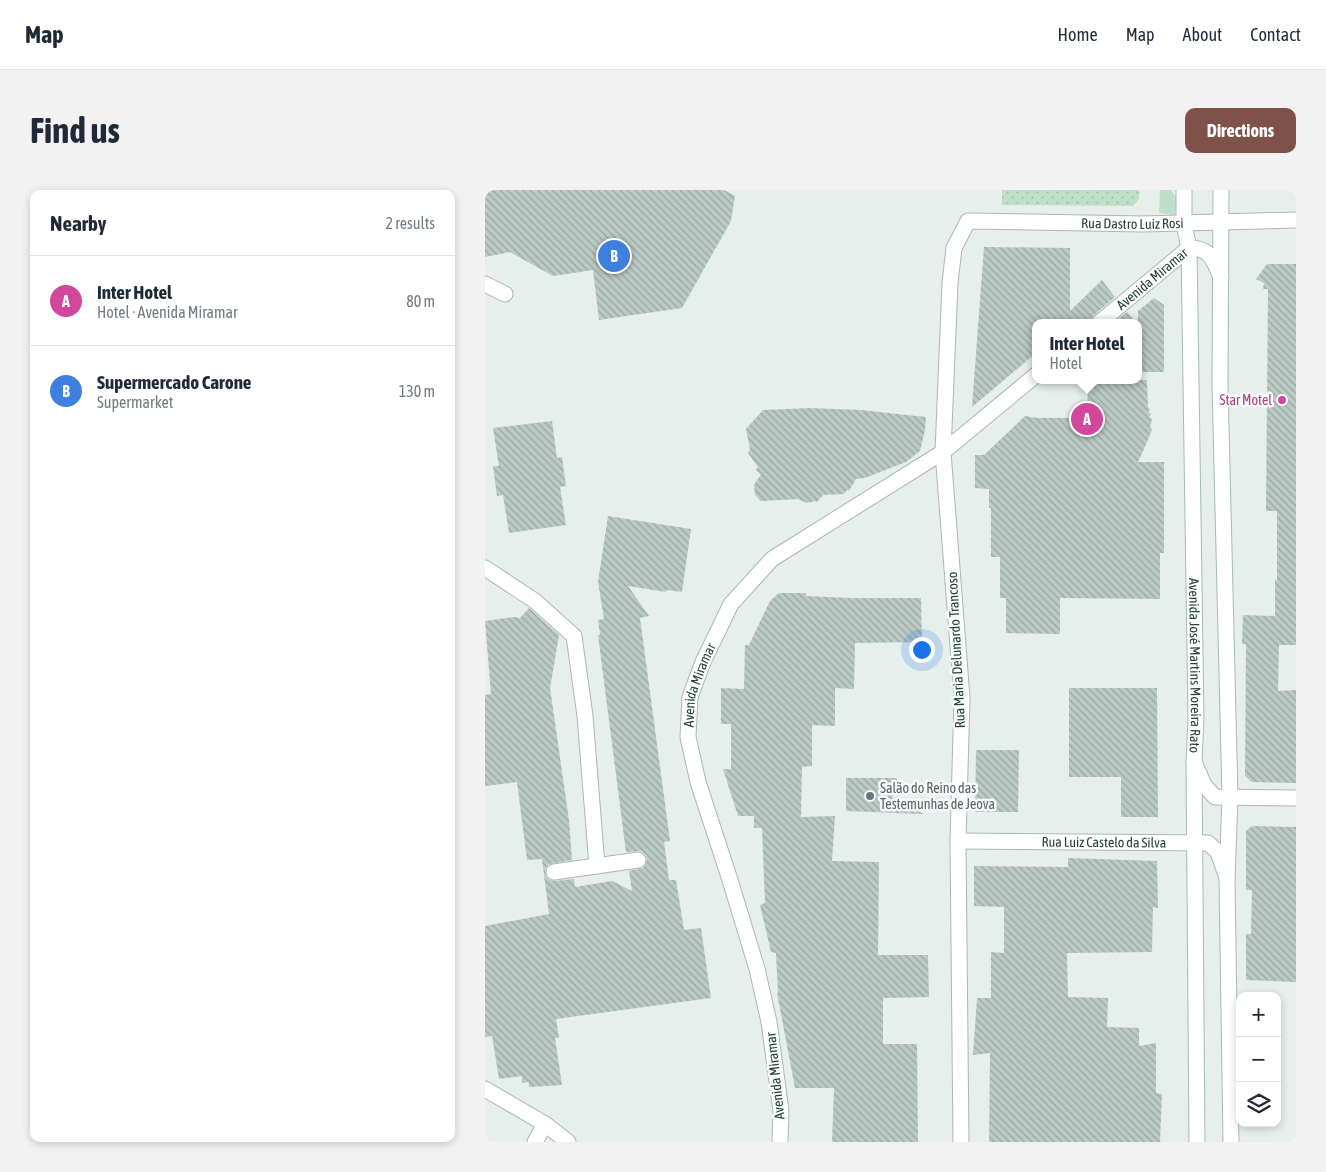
<!DOCTYPE html>
<html lang="en">
<head>
<meta charset="utf-8">
<style>
  :root { --surface:#fff; --page:#f2f2f3; --text:#1f2937; --muted:#747a83; --line:#e0e1e3; --accent:#7f5249 }
  body { margin:0; font-family:"Asap Condensed",sans-serif; background:var(--page); color:var(--text) }
  .controls { position:absolute; right:15px; bottom:15px; display:grid; overflow:hidden; border-radius:10px; box-shadow:0 2px 8px #0003 }
  .controls button { width:45px; height:45px; display:grid; place-items:center; padding:0; border:0; border-bottom:1px solid var(--line); background:var(--surface); color:var(--text); font:25px sans-serif }
  .you { position:absolute; left:436px; top:459px; width:18px; height:18px; margin:-12px; border:4px solid #fff; border-radius:50%; background:#1a73e8; box-shadow:0 0 0 8px #1a73e833 }
  .badge { display:grid; place-items:center; width:32px; height:32px; border-radius:50%; background:var(--accent); color:#fff; font-size:16px; font-weight:700 }
  .pin { position:absolute; translate:-50% -50%; border:2px solid #fff; box-shadow:0 1px 5px #0006 }
  .popup { position:absolute; left:547px; top:129px; width:110px; height:65px; box-sizing:border-box; display:grid; place-content:center; border-radius:10px; background:var(--surface); filter:drop-shadow(0 1px 4px #0005); font-size:16px; white-space:nowrap; color:var(--muted) }
  .popup b { font-size:19px; color:var(--text) }
  .popup::after { content:''; position:absolute; left:50%; top:100%; margin-left:-10px; border:10px solid transparent; border-top-color:var(--surface) }
  .list { margin:0; padding:0; list-style:none }
  h2 { display:flex; justify-content:space-between; align-items:center; height:65px; margin:0; padding:0 20px; font-size:21px }
  h2 small { font-size:16px; font-weight:400; color:var(--muted) }
  .list li { display:grid; grid-template-columns:32px 1fr auto; gap:15px; align-items:center; box-sizing:border-box; height:90px; padding:0 20px; border-top:1px solid var(--line) }
  .list b { display:block; font-size:19px; white-space:nowrap }
  .list p { margin:0; font-size:16px; white-space:nowrap; color:var(--muted) }
  .list em { font-size:16px; font-style:normal; color:var(--muted) }
  .icon { flex:none; width:28px; height:28px; fill:none; stroke:currentColor; stroke-width:2; stroke-linecap:round; stroke-linejoin:round }
  .map { position:relative; flex:none; width:811px; height:952px; overflow:hidden; border-radius:10px }
  header { display:flex; align-items:center; gap:30px; box-sizing:border-box; height:70px; padding:0 25px; background:var(--surface); border-bottom:1px solid var(--line) }
  header strong { font-size:24px }
  nav { display:flex; gap:28px; margin-inline-start:auto; font-size:18px }
  .intro { display:flex; align-items:center; justify-content:space-between; box-sizing:border-box; height:120px; padding:0 30px }
  h1 { margin:0; font-size:35px }
  .button { padding:12px 22px; border-radius:10px; background:var(--accent); color:#fff; font-size:18px; font-weight:700 }
  main { display:flex; gap:30px; padding:0 30px }
  aside { flex:1; background:var(--surface); border-radius:10px; box-shadow:0 2px 8px #0003 }
  .map>svg:first-child { display:block }
  .grass { fill:url(#grass-dots) }
  .garden { fill:#bfe0c8 }
  .building { fill:url(#building-back-hatch) }
  .lines { fill:none; stroke-linecap:round; stroke-linejoin:round }
  .street-casing { stroke:#a8b8b2; stroke-width:17 }
  .secondary-casing { stroke:#a4bbb3; stroke-width:17 }
  .street { stroke:#fff; stroke-width:15 }
  .secondary { stroke:#fff; stroke-width:15 }
  .hotel-dot { fill:#d1479c; stroke:#f7fbf9; stroke-width:2 }
  .worship-dot { fill:#6b7280; stroke:#f7fbf9; stroke-width:2 }
  .labels { text-anchor:middle; stroke-width:5; stroke-linejoin:round; paint-order:stroke }
  .street-label { font-size:14px; fill:#24423a; stroke:#f7fbf9 }
  .hotel-label { font-size:14px; fill:#b23c85; stroke:#f7fbf9; text-anchor:end }
  .worship-label { font-size:14px; fill:#5b616d; stroke:#f7fbf9; text-anchor:start }
</style>
</head>
<body>
<header>
<strong>Map</strong>
<nav><a>Home</a><a>Map</a><a>About</a><a>Contact</a></nav>
</header>
<div class="intro"><h1>Find us</h1><a class="button">Directions</a></div>
<main>
<aside>
<h2>Nearby<small>2 results</small></h2>
<ul class="list">
<li><span class="badge" style="background:#d1479c">A</span><div><b>Inter Hotel</b><p>Hotel · Avenida Miramar</p></div><em>80 m</em></li>
<li><span class="badge" style="background:#3f7fe0">B</span><div><b>Supermercado Carone</b><p>Supermarket</p></div><em>130 m</em></li>
</ul>
</aside>
<div class="map">
<svg width="811" height="952" viewBox="0 0 811 952">
  <defs>
    <pattern id="grass-dots" width="8" height="8" patternUnits="userSpaceOnUse" patternTransform="scale(1.25)"><rect width="8" height="8" fill="#bfe0c8"/><path d="M2 2h.1M6 6h.1" fill="none" stroke="#a4c1ad" stroke-width="1.8" stroke-linecap="round"/></pattern>
    <pattern id="building-back-hatch" width="6" height="6" patternUnits="userSpaceOnUse" patternTransform="scale(1.25)"><rect width="6" height="6" fill="#bbcac4"/><path d="M-1 5l2 2M0 0l6 6M5-1l2 2" fill="none" stroke="#98a6a0"/></pattern>
  </defs>
  <rect width="100%" height="100%" fill="#e6efeb"/>
  <!-- grass -->
  <path class="grass" d="M 517,0 L 654,0 L 654,9 L 648,16 L 517,15 Z"/>
  <!-- garden -->
  <path class="garden" d="M 675,0 L 686,0 L 692,9 L 690,25 L 674,23 Z"/>
  <!-- building -->
  <path class="building" d="M 0,0 L 239,0 L 250,6 L 246,31 L 197,118 L 114,130 L 108,80 L 68,86 L 25,62 L 0,67 Z
    M 499,57 L 585,58 L 585,121 L 617,90 L 630,107 L 608,126 L 605,133 L 551,133 L 551,163 L 487,217 Z
    M 782,74 L 811,74 L 811,455 L 794,455 L 793,501 L 811,500 L 811,593 L 767,592 L 760,586 L 761,454 L 757,454 L 758,425 L 790,426 L 790,390 L 792,390 L 792,321 L 781,321 L 783,99 L 778,99 L 779,93 L 771,89 Z
    M 669,108 L 679,115 L 679,182 L 653,182 L 653,121 Z
    M 642,122 L 651,133 L 629,133 Z
    M 603,190 L 662,190 L 663,218 L 665,219 L 663,222 L 666,224 L 664,227 L 667,229 L 665,238 L 667,239 L 663,250 L 653,272 L 679,272 L 679,363 L 675,363 L 675,409 L 575,408 L 575,444 L 521,443 L 521,408 L 515,408 L 515,367 L 506,367 L 506,318 L 504,318 L 504,299 L 490,298 L 490,265 L 499,265 L 540,226 L 552,228 L 602,228 Z
    M 324,218 L 375,220 L 441,227 L 440,240 L 435,261 L 421,272 L 380,288 L 371,289 L 364,301 L 362,300 L 359,304 L 338,305 L 332,312 L 330,311 L 322,313 L 313,309 L 275,311 L 270,304 L 269,295 L 276,284 L 271,280 L 273,277 L 263,263 L 265,259 L 261,239 L 278,220 Z
    M 67,231 L 72,268 L 77,267 L 81,296 L 75,297 L 81,335 L 24,343 L 18,305 L 12,306 L 8,276 L 14,276 L 8,238 Z
    M 123,326 L 206,339 L 197,402 L 181,400 L 181,402 L 143,396 L 164,426 L 155,428 L 185,651 L 179,652 L 184,690 L 191,690 L 199,740 L 216,738 L 226,808 L 71,829 L 74,848 L 70,848 L 77,895 L 44,897 L 44,892 L 37,893 L 37,886 L 14,889 L 7,846 L 0,847 L 0,736 L 64,724 L 57,669 L 42,670 L 32,592 L 0,596 L 0,505 L 6,504 L 0,431 L 29,427 L 35,428 L 44,418 L 74,445 L 65,498 L 84,630 L 87,670 L 64,674 L 60,679 L 61,687 L 65,690 L 70,691 L 89,689 L 90,697 L 127,691 L 147,701 L 144,681 L 158,678 L 161,674 L 162,669 L 161,665 L 156,661 L 141,662 L 113,445 L 115,445 L 113,430 L 119,429 L 113,392 Z
    M 294,403 L 321,403 L 321,406 L 367,408 L 436,408 L 437,452 L 370,453 L 369,499 L 350,498 L 350,536 L 327,535 L 327,576 L 317,577 L 316,627 L 350,626 L 347,671 L 394,672 L 393,765 L 443,765 L 444,807 L 398,808 L 398,854 L 432,854 L 433,952 L 347,952 L 349,898 L 310,898 L 292,803 L 293,803 L 291,763 L 286,762 L 275,715 L 280,713 L 277,638 L 269,638 L 269,626 L 253,626 L 238,579 L 246,579 L 246,534 L 236,534 L 236,498 L 259,499 L 260,455 L 264,455 L 285,411 Z
    M 584,498 L 672,498 L 673,627 L 636,627 L 636,587 L 584,587 Z
    M 491,560 L 534,560 L 533,622 L 490,622 Z
    M 361,588 L 412,588 L 411,593 L 413,594 L 407,608 L 439,624 L 361,621 Z
    M 767,636 L 811,637 L 811,792 L 761,790 L 761,744 L 766,744 L 767,700 L 761,700 L 761,641 Z
    M 583,668 L 672,671 L 673,718 L 668,717 L 667,762 L 582,763 L 583,807 L 623,808 L 622,837 L 654,838 L 654,856 L 671,853 L 671,903 L 677,904 L 675,952 L 504,952 L 505,863 L 488,865 L 492,808 L 506,808 L 506,762 L 519,763 L 519,717 L 489,716 L 489,676 L 583,677 Z"/>
  <g class="lines">
    <!-- street casing -->
    <g class="street-casing">
      <g id="street">
        <path d="M 0,94 L 20,104"/>
        <path id="s1" d="M 614,133 L 704,58 C 726,58 728,70 736,87"/>
        <path d="M 0,378 L 50,411 L 89,446 L 100,526 L 112,676"/>
        <path d="M 709,572 L 719,595 L 730,607 L 811,608"/>
        <path id="s2" d="M 473,651 L 723,653 L 733,662 L 742,688"/>
        <path d="M 69,682 L 153,670"/>
        <path d="M 0,899 L 60,934 L 83,952"/>
        <path d="M 50,952 L 60,934"/>
        <path id="s3" d="M 295,952 L 296,921 L 284,832 L 272,779 L 245,690 L 213,592 L 203,547 L 205,507 L 218,472 L 246,414 L 287,369 L 458,262 L 551,185"/>
        <path id="s4" d="M 476,952 L 473,651 L 477,508 L 458,262 L 465,93 L 469,58 L 483,31 L 658,34 L 811,30"/>
      </g>
    </g>
    <!-- secondary casing -->
    <g class="secondary-casing">
      <g id="secondary">
        <path id="s5" d="M 699,0 L 699,34 L 704,58 L 711,529 L 709,572 L 712,952"/>
        <path d="M 736,0 L 735,195 L 745,607 L 742,690 L 746,952"/>
      </g>
    </g>
    <!-- street -->
    <use href="#street" class="street"/>
    <!-- secondary -->
    <use href="#secondary" class="secondary"/>
  </g>
  <!-- markers -->
  <circle class="hotel-dot" cx="797" cy="210" r="5"/>
  <circle class="worship-dot" cx="385" cy="606" r="5"/>
  <g class="labels">
    <!-- street labels -->
    <g class="street-label">
      <text dy="5" stroke="none"><textPath href="#s4" startOffset="1090">Rua Dastro Luiz Rosi</textPath></text>
      <text dy="5" stroke="none"><textPath href="#s1" startOffset="69">Avenida Miramar</textPath></text>
      <text transform="translate(471 460) rotate(-93)" y="5">Rua Maria Delunardo Trancoso</text>
      <text dy="5" stroke="none"><textPath href="#s5" startOffset="476">Avenida José Martins Moreira Rato</textPath></text>
      <text dy="5" stroke="none"><textPath href="#s3" startOffset="471">Avenida Miramar</textPath></text>
      <text dy="5" stroke="none"><textPath href="#s2" startOffset="146">Rua Luiz Castelo da Silva</textPath></text>
      <text transform="translate(290 886) rotate(-96)" y="5">Avenida Miramar</text>
    </g>
    <!-- hotel labels -->
    <g class="hotel-label">
      <text x="787" y="215">Star Motel</text>
    </g>
    <!-- worship labels -->
    <g class="worship-label">
      <text x="395" y="603">Salão do Reino das<tspan x="395" dy="16">Testemunhas de Jeova</tspan></text>
    </g>
  </g>
</svg>
<div class="controls">
<button>+</button>
<button>−</button>
<button><svg class="icon" aria-label="layers" viewBox="0 0 24 24"><path d="M12 4l9 5-9 5-9-5zM3 14l9 5 9-5"/></svg></button>
</div>
<div class="you"></div>
<div class="pin badge" style="left:602px;top:229px;background:#d1479c">A</div>
<div class="popup"><b>Inter Hotel</b>Hotel</div>
<div class="pin badge" style="left:129px;top:66px;background:#3f7fe0">B</div>
</div>
</main>
</body>
</html>
